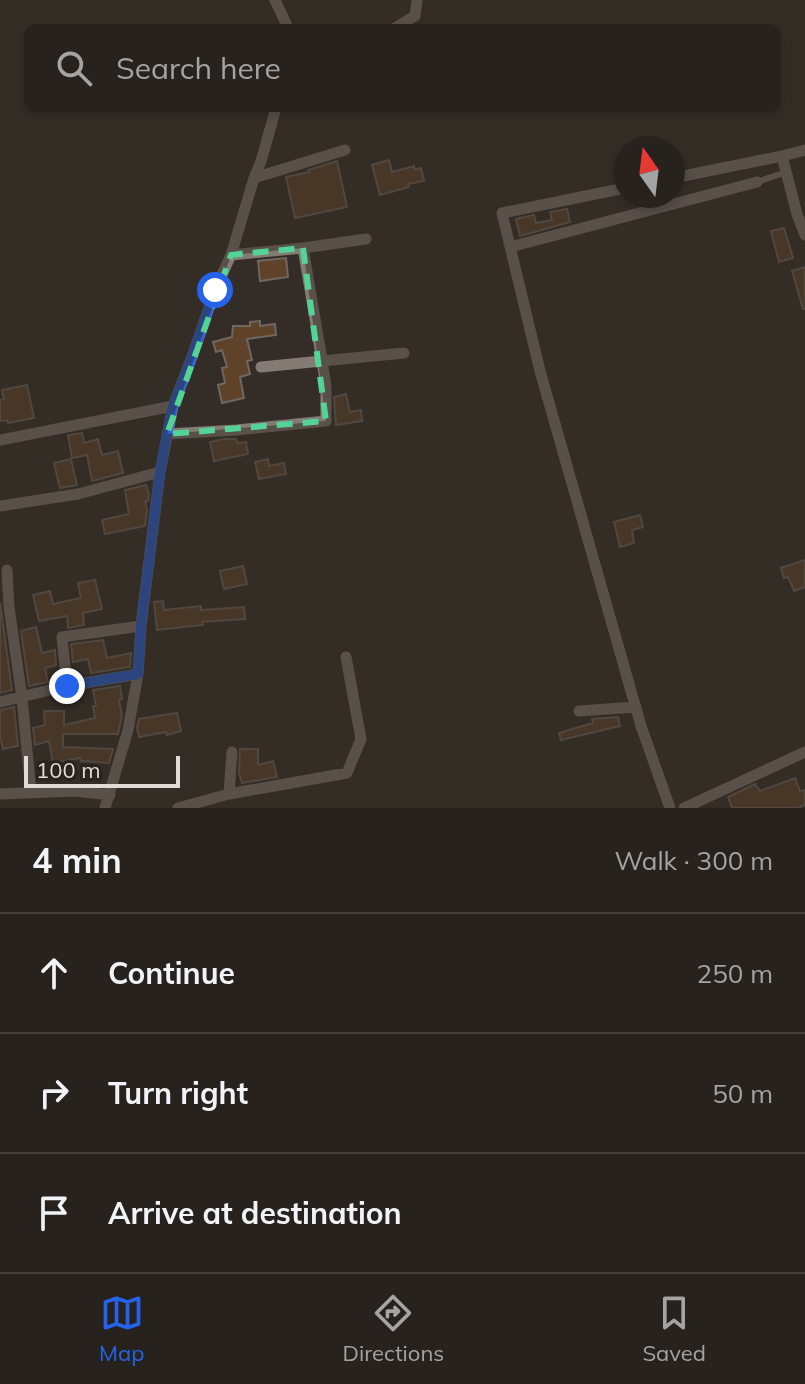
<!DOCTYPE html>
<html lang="en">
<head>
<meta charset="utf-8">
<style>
  :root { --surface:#27221d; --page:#332f2a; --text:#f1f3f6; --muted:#a4a4a4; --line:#433f3b; --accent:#2563eb }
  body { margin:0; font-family:Mulish,sans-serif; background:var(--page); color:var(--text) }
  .compass { position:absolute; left:613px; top:136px; width:72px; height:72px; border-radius:50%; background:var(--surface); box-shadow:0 4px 12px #0003; rotate:346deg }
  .scale { position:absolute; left:24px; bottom:20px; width:156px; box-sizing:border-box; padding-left:8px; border:4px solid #e0dbd7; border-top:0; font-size:22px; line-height:28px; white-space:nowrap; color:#e0dbd7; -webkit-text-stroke:6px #2a231d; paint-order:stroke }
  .stop { position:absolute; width:24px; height:24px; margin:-18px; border:6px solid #2563eb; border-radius:50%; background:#fff }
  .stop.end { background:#2563eb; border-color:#fff; box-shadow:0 2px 8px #0008 }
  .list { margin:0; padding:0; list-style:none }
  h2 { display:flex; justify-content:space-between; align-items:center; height:104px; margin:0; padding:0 32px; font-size:34px }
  h2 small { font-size:26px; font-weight:400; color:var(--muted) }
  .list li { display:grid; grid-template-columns:52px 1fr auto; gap:24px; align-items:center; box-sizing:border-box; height:120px; padding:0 32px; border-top:2px solid var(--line) }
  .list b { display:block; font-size:30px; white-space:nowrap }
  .list em { font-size:26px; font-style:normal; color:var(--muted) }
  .icon { flex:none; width:44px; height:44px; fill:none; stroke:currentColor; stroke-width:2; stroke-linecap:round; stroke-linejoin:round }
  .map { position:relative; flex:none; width:805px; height:808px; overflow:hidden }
  .search { position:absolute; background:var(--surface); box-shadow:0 4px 12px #0003; left:24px; right:24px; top:24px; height:88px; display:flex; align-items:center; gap:20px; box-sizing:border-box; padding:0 28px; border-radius:12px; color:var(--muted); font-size:30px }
  .sheet { height:464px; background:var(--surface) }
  nav { display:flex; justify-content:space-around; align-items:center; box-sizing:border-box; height:112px; border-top:2px solid var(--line); background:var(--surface); font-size:22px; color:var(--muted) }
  nav a { display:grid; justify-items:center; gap:4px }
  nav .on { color:var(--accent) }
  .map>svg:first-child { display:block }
  .building { fill:#604228; stroke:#6f6760; stroke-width:2 }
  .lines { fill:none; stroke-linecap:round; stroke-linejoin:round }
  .service { stroke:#837b74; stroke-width:6 }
  .minor { stroke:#837b74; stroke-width:11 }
  .route { stroke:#2563eb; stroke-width:10 }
  .marked { fill:none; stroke:#54d396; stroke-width:6; stroke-dasharray:16 10; stroke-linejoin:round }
</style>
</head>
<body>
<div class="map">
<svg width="805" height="808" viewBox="0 0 805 808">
  <rect width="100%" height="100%" fill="#342d27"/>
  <!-- building -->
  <path class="building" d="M 389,160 L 392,172 L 414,166 L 414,169 L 421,168 L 424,181 L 408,184 L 409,187 L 380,195 L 372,165 Z
    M 337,161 L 347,207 L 295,218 L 286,177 L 309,172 L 308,170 Z
    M 567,209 L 570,222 L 520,236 L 516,219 L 534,215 L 536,223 L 552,220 L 550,212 Z
    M 784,228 L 793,258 L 779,262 L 771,231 Z
    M 286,258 L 288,277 L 260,281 L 258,261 Z
    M 805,267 L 805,309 L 803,309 L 792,271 Z
    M 260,321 L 260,326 L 275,324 L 276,335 L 247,339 L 252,360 L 247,361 L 250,374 L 240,377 L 244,398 L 222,403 L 218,385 L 225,383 L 222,368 L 227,367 L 222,350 L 216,352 L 213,342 L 232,337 L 233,326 L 250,326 L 250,322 Z
    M 27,385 L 34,418 L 8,423 L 7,420 L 0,421 L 0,400 L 4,399 L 2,390 Z
    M 346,394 L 350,412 L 361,410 L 362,421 L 336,425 L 334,397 Z
    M 82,433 L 84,443 L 98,439 L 102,455 L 118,451 L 123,473 L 92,481 L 87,455 L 72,458 L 68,435 Z
    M 224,439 L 236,439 L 237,443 L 246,442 L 248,454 L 214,461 L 210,442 Z
    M 71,459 L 77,485 L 60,488 L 54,463 Z
    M 268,459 L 269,466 L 284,463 L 286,474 L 259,479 L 255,462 Z
    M 146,485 L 149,495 L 148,501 L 145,501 L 147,510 L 145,526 L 105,534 L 102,520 L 129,514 L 125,490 Z
    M 640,515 L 643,527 L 632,530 L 634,543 L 620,547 L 614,522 Z
    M 805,560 L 805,587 L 794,591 L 788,577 L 784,578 L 781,568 Z
    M 243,566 L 247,584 L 224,589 L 220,571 Z
    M 95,580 L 102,609 L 83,613 L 84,625 L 68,628 L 67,616 L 39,621 L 33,595 L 50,591 L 53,604 L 81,598 L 78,583 Z
    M 163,601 L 164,610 L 201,606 L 201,610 L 244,607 L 245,619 L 202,622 L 203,625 L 157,630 L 154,602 Z
    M 0,602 L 12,690 L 0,693 Z
    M 36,627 L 42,653 L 55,650 L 56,665 L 45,668 L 48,682 L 29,686 L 21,631 Z
    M 103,640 L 107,658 L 131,653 L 130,667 L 91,673 L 88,659 L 73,662 L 71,644 Z
    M 120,686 L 122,699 L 119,700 L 122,716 L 118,734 L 63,734 L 63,747 L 113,749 L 109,763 L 81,761 L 80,758 L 53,763 L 49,741 L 35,745 L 33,728 L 45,725 L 44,711 L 64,711 L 64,725 L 95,718 L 93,706 L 96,706 L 93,690 Z
    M 14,707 L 18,746 L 3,749 L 0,736 L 0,710 Z
    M 177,713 L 181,731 L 167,735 L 166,732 L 139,737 L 137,728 L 139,719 Z
    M 618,717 L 620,726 L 561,740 L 559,733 L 593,723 L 592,719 Z
    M 240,749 L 258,749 L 258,765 L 273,761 L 277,777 L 242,783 L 239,773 Z
    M 795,778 L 800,791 L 805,790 L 805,805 L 797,808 L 732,808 L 728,797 L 755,784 L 760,791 Z"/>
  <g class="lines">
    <!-- service -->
    <path class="service" d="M 757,182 L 786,172"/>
    <!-- minor -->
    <path class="minor" d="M 275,0 L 288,28
      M 395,28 L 415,16 L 417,0
      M 805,150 L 782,156 L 797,214 L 805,235
      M 254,178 L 345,150
      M 673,178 L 782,156
      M 625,188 L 502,213 L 540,371 L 641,726 L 670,808
      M 510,247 L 757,182
      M 231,255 L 303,248 L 366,239
      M 261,367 L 404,353
      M 167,434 L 237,430 L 326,421 L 326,387 L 322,360 L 303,248
      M 0,440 L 173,406
      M 0,506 L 78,494 L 160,472
      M 7,570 L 9,607 L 22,698 L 31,792
      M 67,686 L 62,637 L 141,626
      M 0,702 L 67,686 L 138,674
      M 579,711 L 636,707
      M 0,794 L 75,791 L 110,795
      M 229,794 L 232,752
      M 105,808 L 128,730 L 138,674 L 141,626 L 160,472 L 173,406 L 193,354 L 215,290 L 231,255 L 254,178 L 261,161 L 276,108
      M 178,808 L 229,794 L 347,773 L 361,739 L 346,657
      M 684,808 L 805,752"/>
  </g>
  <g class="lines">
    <!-- route -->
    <path class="route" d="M 67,686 L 138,674 L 141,626 L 160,472 L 167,434 L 173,406 L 193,354 L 215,290"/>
  </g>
  <!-- marked area -->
  <path d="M0 0H805V808H0ZM 303,248 L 326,421 L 167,434 L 231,255 Z" fill="#342d27" fill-opacity=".55" fill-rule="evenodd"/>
  <path class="marked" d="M 303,248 L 326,421 L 167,434 L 231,255 Z"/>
</svg>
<svg class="compass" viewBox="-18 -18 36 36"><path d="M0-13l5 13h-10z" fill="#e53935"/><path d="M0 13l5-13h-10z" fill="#a4a4a4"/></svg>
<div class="scale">100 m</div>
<div class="stop" style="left:215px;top:290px"></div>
<div class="stop end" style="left:67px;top:686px"></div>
<div class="search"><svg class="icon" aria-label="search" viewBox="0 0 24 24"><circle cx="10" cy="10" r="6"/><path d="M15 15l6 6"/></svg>Search here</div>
</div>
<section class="sheet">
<h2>4 min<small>Walk · 300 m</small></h2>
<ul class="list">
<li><svg class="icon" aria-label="ahead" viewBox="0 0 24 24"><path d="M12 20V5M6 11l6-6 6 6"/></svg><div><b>Continue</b></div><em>250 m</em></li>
<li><svg class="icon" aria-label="right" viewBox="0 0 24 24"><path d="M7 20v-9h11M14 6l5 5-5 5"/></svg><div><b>Turn right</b></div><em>50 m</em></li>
<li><svg class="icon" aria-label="arrive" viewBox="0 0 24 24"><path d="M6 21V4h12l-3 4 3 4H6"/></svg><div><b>Arrive at destination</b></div></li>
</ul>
</section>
<nav>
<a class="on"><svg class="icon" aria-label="map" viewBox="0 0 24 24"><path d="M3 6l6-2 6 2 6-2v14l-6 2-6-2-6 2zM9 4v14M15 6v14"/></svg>Map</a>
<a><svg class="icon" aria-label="directions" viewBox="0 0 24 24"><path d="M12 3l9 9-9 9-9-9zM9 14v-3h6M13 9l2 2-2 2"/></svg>Directions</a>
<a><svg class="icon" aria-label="saved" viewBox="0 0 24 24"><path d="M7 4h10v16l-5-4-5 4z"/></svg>Saved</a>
</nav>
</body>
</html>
